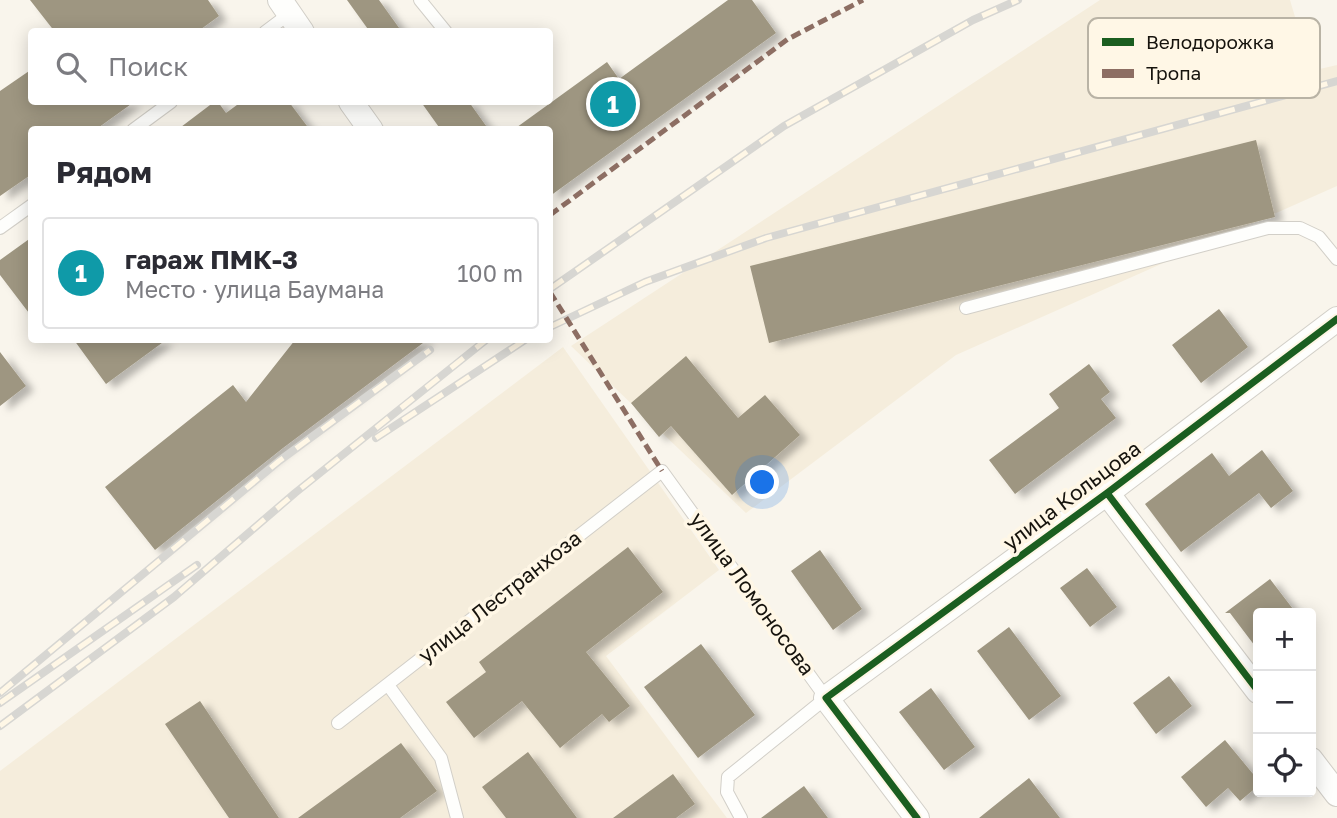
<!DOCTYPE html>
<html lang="ru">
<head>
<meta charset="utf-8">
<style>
  :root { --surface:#fff; --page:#f7f7f7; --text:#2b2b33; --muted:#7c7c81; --line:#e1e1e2; --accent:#0b8043 }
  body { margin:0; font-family:"Golos Text",sans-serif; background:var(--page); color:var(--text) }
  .controls { position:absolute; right:21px; bottom:21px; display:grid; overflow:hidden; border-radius:7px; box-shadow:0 4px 18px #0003 }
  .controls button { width:63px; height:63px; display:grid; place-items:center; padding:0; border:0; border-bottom:2px solid var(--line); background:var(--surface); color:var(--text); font:35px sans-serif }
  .you { position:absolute; left:763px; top:483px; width:24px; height:24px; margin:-18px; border:5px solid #fff; border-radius:50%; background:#1a73e8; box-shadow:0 0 0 10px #1a73e833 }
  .badge { display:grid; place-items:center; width:46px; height:46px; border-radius:50%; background:var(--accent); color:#fff; font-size:23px; font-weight:700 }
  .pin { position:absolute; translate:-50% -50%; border:4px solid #fff; box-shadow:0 2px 7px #0006 }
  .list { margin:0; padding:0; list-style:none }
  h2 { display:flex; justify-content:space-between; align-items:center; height:91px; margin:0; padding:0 28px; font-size:30px }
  h2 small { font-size:23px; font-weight:400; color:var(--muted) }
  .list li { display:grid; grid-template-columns:46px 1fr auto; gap:21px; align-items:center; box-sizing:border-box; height:112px; margin:0 14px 14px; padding:0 14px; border:2px solid var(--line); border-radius:7px }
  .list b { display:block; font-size:26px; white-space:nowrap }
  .list p { margin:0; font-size:23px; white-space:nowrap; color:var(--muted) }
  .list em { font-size:23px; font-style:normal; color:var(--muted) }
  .icon { flex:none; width:38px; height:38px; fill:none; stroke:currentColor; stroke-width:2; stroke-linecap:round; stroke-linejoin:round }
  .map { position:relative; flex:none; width:1337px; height:818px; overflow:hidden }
  .search { position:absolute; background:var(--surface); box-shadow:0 4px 18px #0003; left:28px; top:28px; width:525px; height:77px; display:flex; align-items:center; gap:18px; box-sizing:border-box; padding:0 24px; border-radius:7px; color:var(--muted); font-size:26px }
  .panel { position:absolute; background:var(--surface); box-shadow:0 4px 18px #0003; left:28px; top:126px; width:525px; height:217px; border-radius:7px }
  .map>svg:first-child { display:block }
  .built { fill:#f5eddc }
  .building { fill:#9e9681; filter:url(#shadow) }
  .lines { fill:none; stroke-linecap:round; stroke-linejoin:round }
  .service-casing { stroke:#d2cfc8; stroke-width:14 }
  .minor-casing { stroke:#d2cfc8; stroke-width:26 }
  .service { stroke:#fefefc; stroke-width:12 }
  .minor { stroke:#fefefc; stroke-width:24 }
  .rail-casing { stroke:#d7d6d2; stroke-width:8 }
  .rail { stroke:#fff7e6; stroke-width:5; stroke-dasharray:16; stroke-linecap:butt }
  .quiet { stroke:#8d6e63; stroke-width:5; stroke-dasharray:10 5; stroke-linecap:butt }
  .cycleway-casing { stroke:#fff7e6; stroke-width:11 }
  .cycleway { stroke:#1b5e20; stroke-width:7 }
  .labels { text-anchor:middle; stroke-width:7; stroke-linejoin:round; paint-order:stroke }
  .street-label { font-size:21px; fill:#16130d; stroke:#fff7e6 }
  .key { fill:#fff7e6; stroke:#b9b3a5; stroke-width:2 }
  .key-label { font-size:19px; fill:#16130d }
</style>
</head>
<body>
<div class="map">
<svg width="1337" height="818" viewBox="0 0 1337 818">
  <defs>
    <filter id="shadow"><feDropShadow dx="8" dy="4.5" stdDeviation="3.5" flood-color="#0004"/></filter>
  </defs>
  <rect width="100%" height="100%" fill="#f9f5ec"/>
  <!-- built -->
  <path class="built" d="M 1100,0 L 1290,0 L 1311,71 L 1337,65 L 1337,186 L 956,355 L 746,513 L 571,346 Z
    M 563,347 L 719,570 L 606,656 L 727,818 L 0,818 L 0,771 Z"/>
  <!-- building -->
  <path class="building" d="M 30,0 L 208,0 L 219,16 L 197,32 L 55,32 Z
    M 347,0 L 379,0 L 402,32 L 370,32 Z
    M 728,0 L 752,0 L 776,33 L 550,196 L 550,130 L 513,130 L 607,62 L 619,79 Z
    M 32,69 L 32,102 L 134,102 L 95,130 L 32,130 L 32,174 L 0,196 L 0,91 Z
    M 214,102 L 218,102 L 226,113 L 241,102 L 289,102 L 310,130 L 177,130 Z
    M 421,102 L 469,102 L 489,130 L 441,130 Z
    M 1256,140 L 1275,217 L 769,343 L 750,266 Z
    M 32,237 L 32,317 L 0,275 L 0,260 Z
    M 1219,309 L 1248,347 L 1201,383 L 1172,345 Z
    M 74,340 L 166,340 L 106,384 Z
    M 295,340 L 427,340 L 283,448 L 155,550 L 105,487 L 233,385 L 246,402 Z
    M 0,352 L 26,386 L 0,406 Z
    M 686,356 L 738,418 L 765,395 L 800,435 L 732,495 L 671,426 L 659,437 L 631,403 Z
    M 1089,364 L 1110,392 L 1101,399 L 1116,418 L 1015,494 L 989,460 L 1059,408 L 1049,394 Z
    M 1262,450 L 1293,491 L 1271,508 L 1259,493 L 1181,552 L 1145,504 L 1212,453 L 1229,476 Z
    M 628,547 L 663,592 L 586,652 L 630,706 L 609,722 L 602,714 L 560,748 L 522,701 L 474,738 L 446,702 L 486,672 L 479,662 Z
    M 820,550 L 862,609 L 833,630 L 791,571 Z
    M 1087,568 L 1117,607 L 1090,627 L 1060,588 Z
    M 1270,579 L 1296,613 L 1258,613 L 1258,650 L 1230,613 L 1225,613 Z
    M 1009,627 L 1061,696 L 1029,720 L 977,651 Z
    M 701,644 L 755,715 L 698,758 L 644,687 Z
    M 1169,676 L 1192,706 L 1156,734 L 1133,703 Z
    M 931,688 L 975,747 L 944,770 L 899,712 Z
    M 200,701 L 279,818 L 229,818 L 165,724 Z
    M 1225,740 L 1258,780 L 1258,786 L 1240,801 L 1228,788 L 1206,807 L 1181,777 Z
    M 401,743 L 437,791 L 400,818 L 298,818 Z
    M 528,752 L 577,818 L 506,818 L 482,787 Z
    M 673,774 L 695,804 L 676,818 L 613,818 Z
    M 1029,778 L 1060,818 L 979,818 Z
    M 804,786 L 828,818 L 761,818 Z"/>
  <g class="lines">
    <!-- service casing -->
    <g class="service-casing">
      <path id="service" d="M 420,0 L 446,32
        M 265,32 L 289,14
        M 133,130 L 171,102
        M 0,228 L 32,205
        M 966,308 L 1268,228 L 1300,228 L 1319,237 L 1337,259
        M 388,685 L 441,758 L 457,818
        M 338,723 L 662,471 L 826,698 L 728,777 L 727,792 L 741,818"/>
    </g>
    <!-- minor casing -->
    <g class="minor-casing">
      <path id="minor" d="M 280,0 L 302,32
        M 351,102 L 371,130
        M 1107,493 L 1258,691
        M 1311,760 L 1337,794
        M 917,818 L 826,698 L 1107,493 L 1337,319"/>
    </g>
    <!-- service -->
    <use href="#service" class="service"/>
    <!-- minor -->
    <use href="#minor" class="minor"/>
    <!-- rail casing -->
    <g class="rail-casing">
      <path id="rail" d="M 550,289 L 784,126 L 973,20 L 1018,0
        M 550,327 L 645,282 L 766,238 L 1337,81
        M 376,438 L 525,340
        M 0,693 L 279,461 L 430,350
        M 0,703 L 197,565
        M 0,726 L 174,597 L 295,493 L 486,340"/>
    </g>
    <!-- rail -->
    <use href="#rail" class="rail"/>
    <!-- quiet -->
    <path class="quiet" d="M 550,215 L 788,39 L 863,0
      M 550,292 L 662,471"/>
    <!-- cycleway casing -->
    <g class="cycleway-casing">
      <path id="cycleway" d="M 1107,493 L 1258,691
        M 917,818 L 826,698 L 1107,493 L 1337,319"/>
    </g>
    <!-- cycleway -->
    <use href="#cycleway" class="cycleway"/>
  </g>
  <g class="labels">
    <!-- street labels -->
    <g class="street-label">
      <text transform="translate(1072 496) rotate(-37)" y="7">улица Кольцова</text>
      <text transform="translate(752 594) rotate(54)" y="7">улица Ломоносова</text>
      <text transform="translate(500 597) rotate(-38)" y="7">улица Лестранхоза</text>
    </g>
  </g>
  <!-- legend -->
  <rect x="1088" y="18" width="232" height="80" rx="10" class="key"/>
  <rect x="1102" y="38" width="32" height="8" fill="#1b5e20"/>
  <rect x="1102" y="69" width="32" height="9" fill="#8d6e63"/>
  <g class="key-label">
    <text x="1146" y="49">Велодорожка</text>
    <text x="1146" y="80">Тропа</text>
  </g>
</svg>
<div class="controls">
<button>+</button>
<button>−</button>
<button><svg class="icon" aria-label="locate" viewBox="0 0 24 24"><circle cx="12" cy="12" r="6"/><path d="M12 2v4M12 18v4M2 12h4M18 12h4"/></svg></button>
</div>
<div class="you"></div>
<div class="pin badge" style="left:613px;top:104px;background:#0f9aa8">1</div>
<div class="search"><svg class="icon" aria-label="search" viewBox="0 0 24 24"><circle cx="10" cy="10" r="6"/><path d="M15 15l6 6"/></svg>Поиск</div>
<section class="panel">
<h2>Рядом<small></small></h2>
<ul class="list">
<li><span class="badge" style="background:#0f9aa8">1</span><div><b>гараж ПМК-3</b><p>Место · улица Баумана</p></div><em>100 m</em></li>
</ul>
</section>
</div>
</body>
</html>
